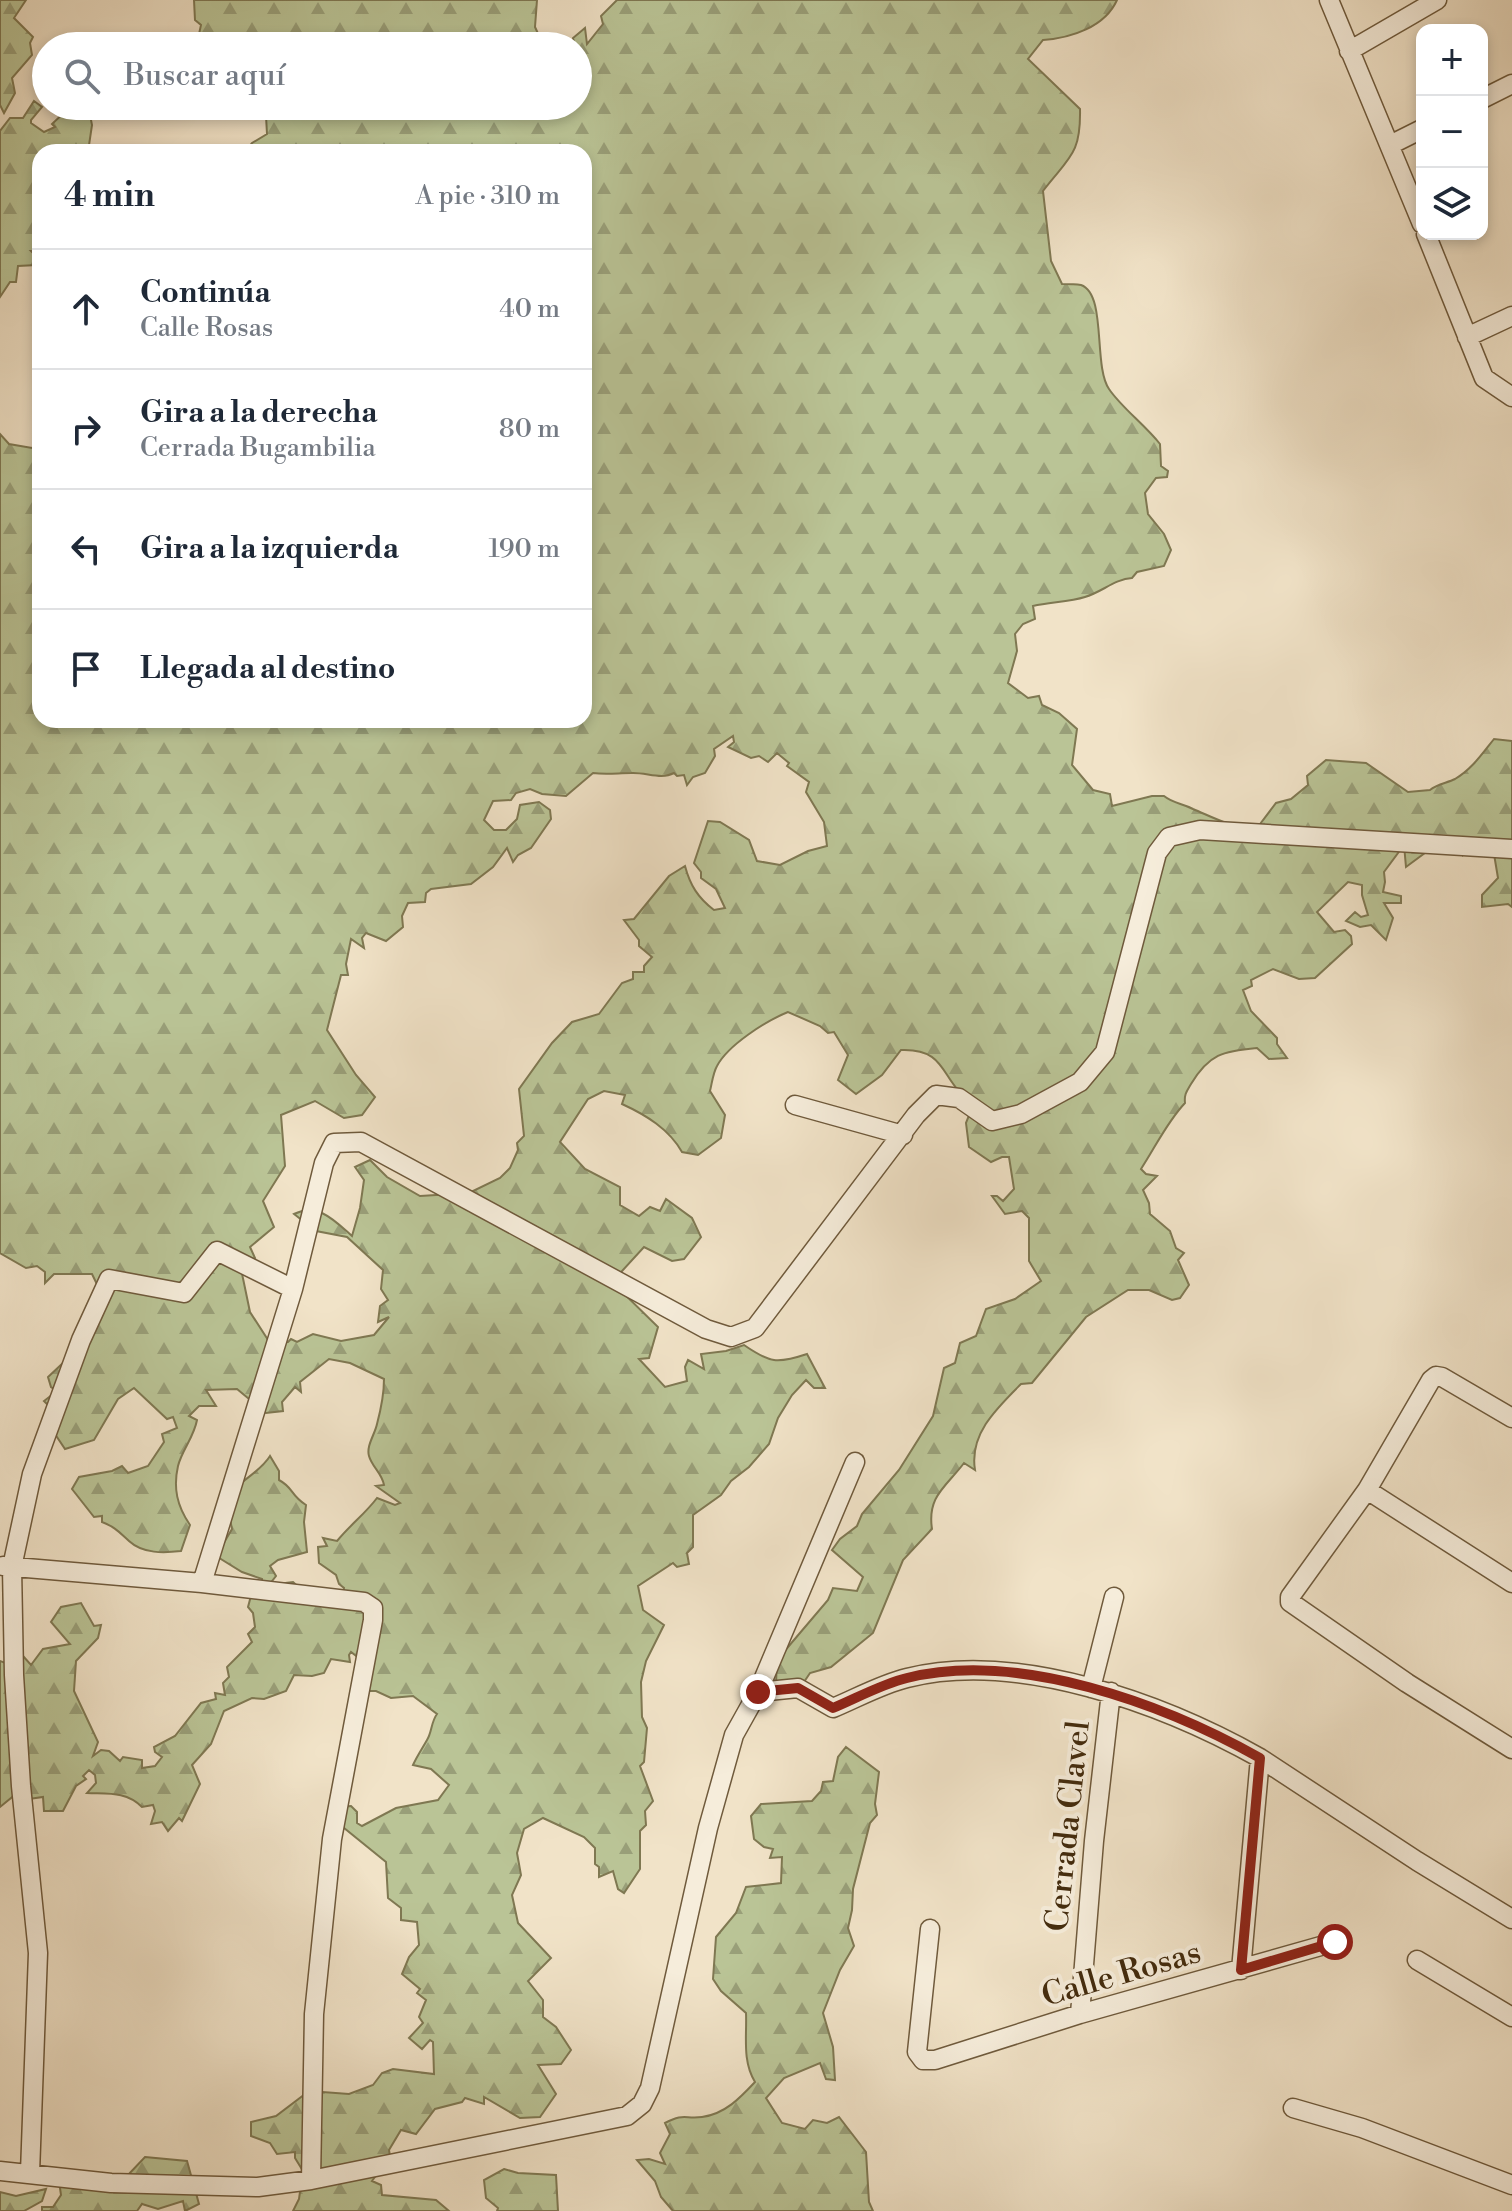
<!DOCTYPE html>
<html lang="es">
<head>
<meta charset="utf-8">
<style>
  :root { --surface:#fff; --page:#f6f6f7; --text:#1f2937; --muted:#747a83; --line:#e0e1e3 }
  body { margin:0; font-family:"Libre Bodoni",serif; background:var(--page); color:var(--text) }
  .controls { position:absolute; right:24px; top:24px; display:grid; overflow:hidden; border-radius:16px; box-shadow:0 4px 12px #0003 }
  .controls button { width:72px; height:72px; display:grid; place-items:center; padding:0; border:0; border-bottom:2px solid var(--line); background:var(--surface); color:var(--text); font:40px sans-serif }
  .stop { position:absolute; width:24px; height:24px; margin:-18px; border:6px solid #8f2418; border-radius:50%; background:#fff }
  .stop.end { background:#8f2418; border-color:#fff; box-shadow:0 2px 8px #0008 }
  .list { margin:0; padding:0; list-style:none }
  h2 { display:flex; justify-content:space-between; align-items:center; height:104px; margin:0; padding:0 32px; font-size:34px }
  h2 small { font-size:26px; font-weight:400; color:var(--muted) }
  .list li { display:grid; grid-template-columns:52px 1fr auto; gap:24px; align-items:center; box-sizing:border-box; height:120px; padding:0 32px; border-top:2px solid var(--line) }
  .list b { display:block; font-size:30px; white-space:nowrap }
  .list p { margin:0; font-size:26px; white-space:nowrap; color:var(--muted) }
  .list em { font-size:26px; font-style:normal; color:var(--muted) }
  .icon { flex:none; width:44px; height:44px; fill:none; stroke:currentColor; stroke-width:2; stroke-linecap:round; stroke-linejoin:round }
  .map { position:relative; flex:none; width:1512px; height:2211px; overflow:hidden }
  .search { position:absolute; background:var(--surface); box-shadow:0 4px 12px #0003; left:32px; top:32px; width:560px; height:88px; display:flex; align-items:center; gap:20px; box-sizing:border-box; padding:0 28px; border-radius:44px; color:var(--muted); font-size:30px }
  .panel { position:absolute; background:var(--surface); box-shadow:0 4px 12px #0003; left:32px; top:144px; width:560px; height:584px; border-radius:24px }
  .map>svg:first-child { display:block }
  .forest { fill:url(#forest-firs); stroke:#7f7852; stroke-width:2; fill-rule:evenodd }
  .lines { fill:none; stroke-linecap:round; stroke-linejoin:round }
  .street-casing { stroke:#6f5a3c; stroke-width:21 }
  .street { stroke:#f6eddb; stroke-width:18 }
  .route { stroke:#8f2418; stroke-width:10 }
  .labels { text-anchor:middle; stroke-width:8; stroke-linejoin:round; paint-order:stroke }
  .street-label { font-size:32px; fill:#442c0e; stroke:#f6eddb }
</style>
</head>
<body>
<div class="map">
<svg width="1512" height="2211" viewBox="0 0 1512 2211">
  <defs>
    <pattern id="forest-firs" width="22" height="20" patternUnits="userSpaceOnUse" patternTransform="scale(2)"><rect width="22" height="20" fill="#bac496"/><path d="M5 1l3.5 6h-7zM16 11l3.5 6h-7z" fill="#999f79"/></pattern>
  </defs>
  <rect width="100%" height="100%" fill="#f1e3c8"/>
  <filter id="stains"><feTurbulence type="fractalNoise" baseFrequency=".0025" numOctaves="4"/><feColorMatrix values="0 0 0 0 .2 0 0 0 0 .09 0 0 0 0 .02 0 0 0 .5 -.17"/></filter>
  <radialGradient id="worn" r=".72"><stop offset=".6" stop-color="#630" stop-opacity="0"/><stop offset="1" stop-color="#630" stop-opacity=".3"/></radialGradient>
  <!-- forest -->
  <path class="forest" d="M 0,0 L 26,0 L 14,18 L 33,37 L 30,43 L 32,55 L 12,78 L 15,93 L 4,113 L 0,105 Z
    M 194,0 L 537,0 L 535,27 L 541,40 L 531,40 L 527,46 L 197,46 L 203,42 L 199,34 L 201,25 L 195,20 Z
    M 617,0 L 1117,0 C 1105,27 1071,38 1043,40 L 1028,59 L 1080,109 C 1081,155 1069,157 1043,191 L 1051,261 L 1062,284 C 1067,284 1075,284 1081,285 C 1107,294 1093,366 1109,389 C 1121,407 1145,425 1160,444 L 1161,466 L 1168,471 L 1167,477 L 1156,478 L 1145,493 L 1148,514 L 1164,534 L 1171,550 L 1164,566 L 1137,572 L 1132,578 C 1115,579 1102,592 1085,597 C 1069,602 1050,602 1033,606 L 1035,619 L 1023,624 L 1015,634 L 1017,651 L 1008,683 L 1028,698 L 1039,696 L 1042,705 L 1059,713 L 1077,729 L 1072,765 L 1093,790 L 1110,794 L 1112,806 L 1152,796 L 1164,796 C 1174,804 1182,803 1193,809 C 1214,818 1232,827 1254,832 L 1276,803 L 1291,799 L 1308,785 L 1307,776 L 1326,760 L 1366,763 L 1408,792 L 1430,790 C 1437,784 1447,783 1455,779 C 1472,769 1482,754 1494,739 L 1512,741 L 1512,907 L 1508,904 L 1482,907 L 1482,895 L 1498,878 L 1494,854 L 1480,842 L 1463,855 L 1462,843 L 1429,850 L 1406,867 L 1404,845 L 1384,872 L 1385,882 L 1383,892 L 1401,896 L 1401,903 L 1384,903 L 1393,918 L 1386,940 L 1371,925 L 1360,927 L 1346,921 L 1355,912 L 1361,917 L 1368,915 L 1362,895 L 1362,885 L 1348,882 L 1317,912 L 1334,932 L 1345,930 L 1351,936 L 1352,944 L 1315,978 L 1299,979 L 1273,969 L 1251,980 L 1252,986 L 1243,990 L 1251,1011 L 1277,1038 L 1277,1044 L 1287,1058 L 1269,1059 L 1257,1048 C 1223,1051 1209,1054 1191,1084 C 1187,1091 1184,1094 1185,1103 C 1167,1122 1156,1146 1141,1169 L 1146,1174 L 1157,1176 L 1143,1190 L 1149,1203 L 1150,1214 L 1170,1231 L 1176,1248 L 1184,1253 L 1178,1260 L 1189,1285 L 1180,1298 L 1172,1300 L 1149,1290 L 1128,1290 L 1086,1317 L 1032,1383 L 1021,1384 C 997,1408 969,1434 975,1470 L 964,1463 C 946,1487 927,1496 932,1529 L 903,1560 L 873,1633 L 831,1667 L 810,1673 L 804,1682 L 776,1683 L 777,1660 L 828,1600 L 833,1588 L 857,1591 L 863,1577 L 832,1550 L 840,1539 L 857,1526 L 862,1514 L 899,1470 L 933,1416 L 944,1368 L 955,1363 L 960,1343 L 976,1336 L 986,1309 L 1015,1299 L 1041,1281 L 1029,1261 L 1029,1218 L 1022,1211 L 1005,1214 L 992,1196 L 997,1196 L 1003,1201 L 1014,1189 L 1009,1157 L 1002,1157 L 991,1162 L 969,1147 L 966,1123 L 974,1103 C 939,1083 950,1048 901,1050 L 882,1075 L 856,1094 L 838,1080 L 848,1055 L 834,1032 L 828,1033 L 820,1026 L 788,1012 C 766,1021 728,1045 717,1066 C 713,1073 712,1083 710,1091 L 725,1115 L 721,1138 L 698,1155 L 682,1152 C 669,1129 646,1115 622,1104 L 625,1095 L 604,1091 L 588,1099 L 560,1142 L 585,1169 L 620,1187 L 620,1205 L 639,1216 L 650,1207 L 660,1211 L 666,1199 L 692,1218 L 701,1237 L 684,1259 L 672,1261 L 644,1247 L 612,1282 L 658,1327 L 649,1358 L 639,1359 L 665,1387 L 687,1381 L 685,1367 L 688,1360 L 704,1369 L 701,1354 L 726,1351 L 744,1345 C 770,1363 777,1364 807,1354 L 825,1388 L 814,1388 L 806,1380 L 792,1395 L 778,1418 L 769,1444 L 749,1467 L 731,1481 L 721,1495 L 693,1515 L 693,1547 L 687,1553 L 689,1564 L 677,1567 L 673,1563 L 638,1586 L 643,1610 L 664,1625 L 646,1661 L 641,1682 L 642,1717 L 647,1728 L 644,1762 L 640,1766 L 653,1801 L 645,1811 L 646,1825 L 640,1831 L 640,1869 L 624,1893 L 618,1889 L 613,1871 L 599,1877 L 599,1867 L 595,1864 L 595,1848 L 584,1837 L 543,1818 L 524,1829 L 517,1853 L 521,1875 L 512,1895 L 518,1923 L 551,1958 L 528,1981 L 543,2000 L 543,2017 L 556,2027 L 571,2050 L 561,2064 L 538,2065 L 556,2094 L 540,2117 L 520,2118 L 484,2097 L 484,2104 L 465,2098 L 462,2102 L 435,2109 L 416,2134 L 401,2130 L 389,2150 L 390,2156 L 372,2181 L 381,2185 L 382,2195 L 436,2200 L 449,2211 L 293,2211 L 299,2199 L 303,2171 L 295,2158 L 295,2152 L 277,2154 L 270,2143 L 251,2136 L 251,2122 L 276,2116 L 309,2091 L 349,2094 L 373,2085 L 382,2073 L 393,2069 L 434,2074 L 433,2042 L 430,2040 L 422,2049 L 409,2038 L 423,2023 L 419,2017 L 426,2000 L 417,1993 L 420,1989 L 402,1974 L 409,1957 L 419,1945 L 417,1922 L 401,1920 L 401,1908 L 388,1898 L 386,1862 L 333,1819 L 333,1807 L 351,1806 L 357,1812 L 357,1823 L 362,1826 L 396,1808 L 438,1800 L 449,1785 L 431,1769 L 413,1765 C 417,1756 422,1749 427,1740 C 432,1732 431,1722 437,1714 L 413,1696 L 391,1698 L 376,1691 L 363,1691 L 364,1662 L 351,1652 L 349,1655 L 350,1662 L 331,1659 L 324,1673 L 312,1676 L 294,1675 L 286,1691 L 264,1699 L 252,1698 L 224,1711 L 211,1744 L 192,1765 L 200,1784 L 182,1821 L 179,1818 L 168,1831 L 162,1822 L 151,1824 L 155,1811 L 153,1805 L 142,1807 C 126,1791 107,1794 87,1793 L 96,1783 L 95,1775 L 89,1770 L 83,1776 L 86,1779 L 76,1786 L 63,1811 L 44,1811 L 43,1797 L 29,1799 L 16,1794 L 0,1807 L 0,1661 L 14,1666 L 13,1659 L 23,1656 L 31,1665 L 43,1649 L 70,1644 L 51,1622 L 61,1607 L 81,1603 L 94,1626 L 101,1625 L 98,1638 L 76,1661 L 74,1691 L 98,1742 L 93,1756 L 101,1750 L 109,1751 L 120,1761 L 123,1757 L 142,1760 L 142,1768 L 155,1766 L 162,1757 L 155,1752 L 154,1747 L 175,1736 L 201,1703 L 216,1699 L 215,1693 L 225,1695 L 223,1683 L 229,1677 L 227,1667 L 252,1642 L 248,1634 L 255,1627 L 253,1613 L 248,1607 L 252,1592 L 260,1596 L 262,1579 L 242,1572 L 216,1556 L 232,1529 L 226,1500 C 237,1481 259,1474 270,1456 L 279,1471 L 279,1480 C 294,1488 290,1495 306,1505 L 304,1522 L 307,1552 L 278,1560 L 270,1566 L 276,1576 L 269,1585 L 293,1582 C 307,1596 321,1606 340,1608 L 344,1588 L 339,1584 L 336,1575 L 319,1563 L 318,1547 L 327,1546 L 323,1538 L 337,1541 C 350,1525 365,1514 377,1498 L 395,1505 L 400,1503 L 376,1486 L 384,1485 C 382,1473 372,1467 369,1456 C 366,1446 375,1434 377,1424 C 381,1409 384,1394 384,1379 L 350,1363 L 329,1359 L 300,1382 L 301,1392 L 295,1387 L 282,1402 L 283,1411 L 266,1413 L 237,1389 L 206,1390 L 216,1406 L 199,1406 L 189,1416 L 197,1420 C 194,1437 182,1450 178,1466 C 173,1488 177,1506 190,1525 L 181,1551 C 164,1553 143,1554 129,1541 C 119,1532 115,1527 102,1522 L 102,1516 L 94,1517 L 72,1489 L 79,1477 L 112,1471 L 122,1466 L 128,1473 L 148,1466 L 164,1442 L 162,1434 L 177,1428 L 173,1417 L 167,1419 L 134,1388 L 118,1399 L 94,1440 L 65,1449 L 49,1425 L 51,1408 L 44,1401 L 57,1391 L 51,1387 L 48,1377 L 64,1362 L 107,1305 L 92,1274 L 54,1274 L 45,1283 L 45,1272 L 37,1266 L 26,1268 L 0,1253 L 0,434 L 9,444 L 32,448 L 40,441 L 40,720 L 584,720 L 584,152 L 245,152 L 252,143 L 267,134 L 266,116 L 262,106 L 578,106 L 578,74 L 583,67 L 578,46 L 575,46 L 573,38 L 585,28 L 587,44 L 603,24 L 601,16 ZM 733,736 L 734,742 L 728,747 L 751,758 L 759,756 L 768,762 L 777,753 L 789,763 L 787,766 L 809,782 L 806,792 L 824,822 L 827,846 L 808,851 L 780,865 L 757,861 L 749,840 L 720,822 L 708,821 L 694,863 L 701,872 L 701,878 L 716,889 L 725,908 L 714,910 C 698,898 690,885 685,866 L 669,876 L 634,919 L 624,920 L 639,940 L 639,946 L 652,957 L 644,966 L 644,972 L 633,972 L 633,979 L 622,983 L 599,1014 L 572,1022 L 552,1043 L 519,1089 L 524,1136 L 517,1143 L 518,1150 L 510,1168 L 500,1178 L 469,1193 L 420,1196 L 387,1177 L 370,1160 L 355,1167 L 364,1180 L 360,1208 L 352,1236 C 335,1221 318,1202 294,1214 L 316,1231 L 347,1237 L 383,1270 L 381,1289 L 388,1300 L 380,1306 L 378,1322 L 389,1317 L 374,1335 L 341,1341 L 313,1334 L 297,1342 L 291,1339 L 288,1342 L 270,1343 L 250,1312 L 240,1264 L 255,1258 L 250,1247 L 274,1227 L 263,1201 L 285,1166 L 281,1115 L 315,1101 L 344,1118 L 362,1115 L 375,1097 L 356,1075 L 327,1030 L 341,975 L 348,975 L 346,964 L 351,939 L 364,948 L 362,938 L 366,933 L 386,941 L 403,927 L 402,916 L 408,903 L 425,902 L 426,893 L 431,889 L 471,884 L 493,867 L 507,848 L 513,862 L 518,855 L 531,848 L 551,819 L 550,810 L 539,802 L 520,805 L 517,819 L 506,830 L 494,830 L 484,820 L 493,801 L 511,800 L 516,793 L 530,789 L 542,794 L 566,796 L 593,773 C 606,775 618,773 631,773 C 646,772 661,780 674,773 L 677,776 L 684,775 L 687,785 L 693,777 L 705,773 L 715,756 L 714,749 Z
    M 34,101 L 42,107 L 31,120 L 31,123 L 44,132 L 55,127 L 52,124 L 70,107 L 89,110 L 92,125 L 88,152 L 40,152 L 40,247 L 38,251 L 31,251 L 40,260 L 40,272 L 37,265 L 18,266 L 16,282 L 10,282 L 0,297 L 0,131 L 10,118 L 23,118 Z
    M 846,1747 L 879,1772 L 875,1804 L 877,1815 L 870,1823 L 853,1889 L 852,1910 L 848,1928 L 854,1946 L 840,1970 L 823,2013 L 833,2047 L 835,2080 L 826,2079 L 820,2063 L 784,2078 L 766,2098 L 782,2123 L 805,2129 L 813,2120 L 827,2123 L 839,2117 L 866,2152 L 869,2202 L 873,2211 L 673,2211 L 661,2197 L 655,2181 L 637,2160 L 649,2159 L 665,2164 L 660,2153 L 670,2134 L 665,2123 C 684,2113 684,2119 702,2117 C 725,2114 740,2098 755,2082 C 742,2061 747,2036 746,2013 L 721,1991 L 713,1979 L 716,1937 L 736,1913 L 746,1887 L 781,1883 L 782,1857 L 770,1858 L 773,1849 L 764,1847 L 754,1839 L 751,1816 L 761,1804 L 812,1801 L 821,1791 L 823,1782 L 833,1781 L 838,1757 Z
    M 145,2157 L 187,2161 L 199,2204 L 185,2211 L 183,2201 L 158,2209 L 142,2204 L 137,2211 L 42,2211 L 42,2207 L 53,2207 L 61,2195 L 60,2188 L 63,2185 L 127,2176 Z
    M 504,2169 L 518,2173 L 556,2175 L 558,2211 L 497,2211 L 498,2208 L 486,2198 L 484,2180 Z
    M 46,2189 L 42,2201 L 24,2211 L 0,2211 L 0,2192 L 16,2196 Z"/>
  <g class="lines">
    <!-- street casing -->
    <g class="street-casing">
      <path id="street" d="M 1329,0 L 1422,224
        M 1349,51 L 1437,0
        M 1482,99 L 1512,84
        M 1390,145 L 1422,129
        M 1426,234 L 1484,378 L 1512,397
        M 1467,337 L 1512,316
        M 795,1105 L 903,1135
        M 1512,1418 L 1442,1377 L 1436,1376 L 1431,1380 L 1367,1490 L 1290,1597 L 1290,1602 L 1407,1683 L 1512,1749
        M 1367,1490 L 1512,1583
        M 3,1566 L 202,1583 L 364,1602 L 373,1608 L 373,1620 L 332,1839 L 314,2014 L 311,2180
        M 202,1583 L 293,1289 L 324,1163 L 334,1143 L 361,1142 L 706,1329 L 731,1337 L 755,1328 L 916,1115 L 936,1095 L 959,1098 L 992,1121 L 1021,1114 L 1080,1082 L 1105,1052 L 1157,853 L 1169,837 L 1200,830 L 1512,849
        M 1091,1688 L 1114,1597
        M 758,1692 L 798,1688 L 833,1708 C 857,1698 882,1684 907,1678 C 1018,1650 1164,1704 1260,1758 L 1417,1861 L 1512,1919
        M 930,1929 L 917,2052 L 923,2060 L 935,2060 L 1080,2014 L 1335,1942
        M 1417,1960 L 1512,2017
        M 1241,1970 L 1260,1758
        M 1080,2014 L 1094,1841 L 1111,1692
        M 1293,2108 L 1362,2128 L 1512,2185
        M 0,2171 L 111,2183 L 258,2187 L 311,2180 L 627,2116 L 642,2104 L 650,2088 L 708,1828 L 734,1735 L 758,1692 L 855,1462
        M 30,2173 L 38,1953 L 21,1786 L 14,1675 L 12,1567 L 32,1474 L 81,1340 L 109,1279 L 184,1293 L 217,1251 L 293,1289"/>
    </g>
    <!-- street -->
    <use href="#street" class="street"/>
  </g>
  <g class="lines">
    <!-- route -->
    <path class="route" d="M 758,1692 L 798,1688 L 833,1708 C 857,1698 882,1684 907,1678 C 1018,1650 1164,1704 1260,1758 L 1241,1970 L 1335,1942"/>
  </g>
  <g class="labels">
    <!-- street labels -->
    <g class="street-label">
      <text transform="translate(1067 1826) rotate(-84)" y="11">Cerrada Clavel</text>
      <text transform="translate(1121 1973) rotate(-16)" y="11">Calle Rosas</text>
    </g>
  </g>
  <rect width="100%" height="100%" filter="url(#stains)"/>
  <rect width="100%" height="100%" fill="url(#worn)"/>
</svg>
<div class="controls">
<button>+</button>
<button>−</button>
<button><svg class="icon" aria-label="layers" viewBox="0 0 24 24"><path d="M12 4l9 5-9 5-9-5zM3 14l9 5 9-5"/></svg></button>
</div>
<div class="stop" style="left:1335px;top:1942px"></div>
<div class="stop end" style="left:758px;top:1692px"></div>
<div class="search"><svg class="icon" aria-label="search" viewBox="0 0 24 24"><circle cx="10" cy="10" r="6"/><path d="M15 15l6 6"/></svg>Buscar aquí</div>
<section class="panel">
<h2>4 min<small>A pie · 310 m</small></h2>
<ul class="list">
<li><svg class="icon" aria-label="ahead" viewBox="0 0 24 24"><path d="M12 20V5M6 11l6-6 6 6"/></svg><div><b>Continúa</b><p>Calle Rosas</p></div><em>40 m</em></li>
<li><svg class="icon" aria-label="right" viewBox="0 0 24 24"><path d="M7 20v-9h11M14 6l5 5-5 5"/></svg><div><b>Gira a la derecha</b><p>Cerrada Bugambilia</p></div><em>80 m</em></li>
<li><svg class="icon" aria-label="left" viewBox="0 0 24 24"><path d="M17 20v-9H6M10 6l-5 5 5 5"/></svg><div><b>Gira a la izquierda</b></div><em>190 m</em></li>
<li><svg class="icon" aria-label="arrive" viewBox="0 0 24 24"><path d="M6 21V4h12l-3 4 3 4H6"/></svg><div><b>Llegada al destino</b></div></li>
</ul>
</section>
</div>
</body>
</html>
